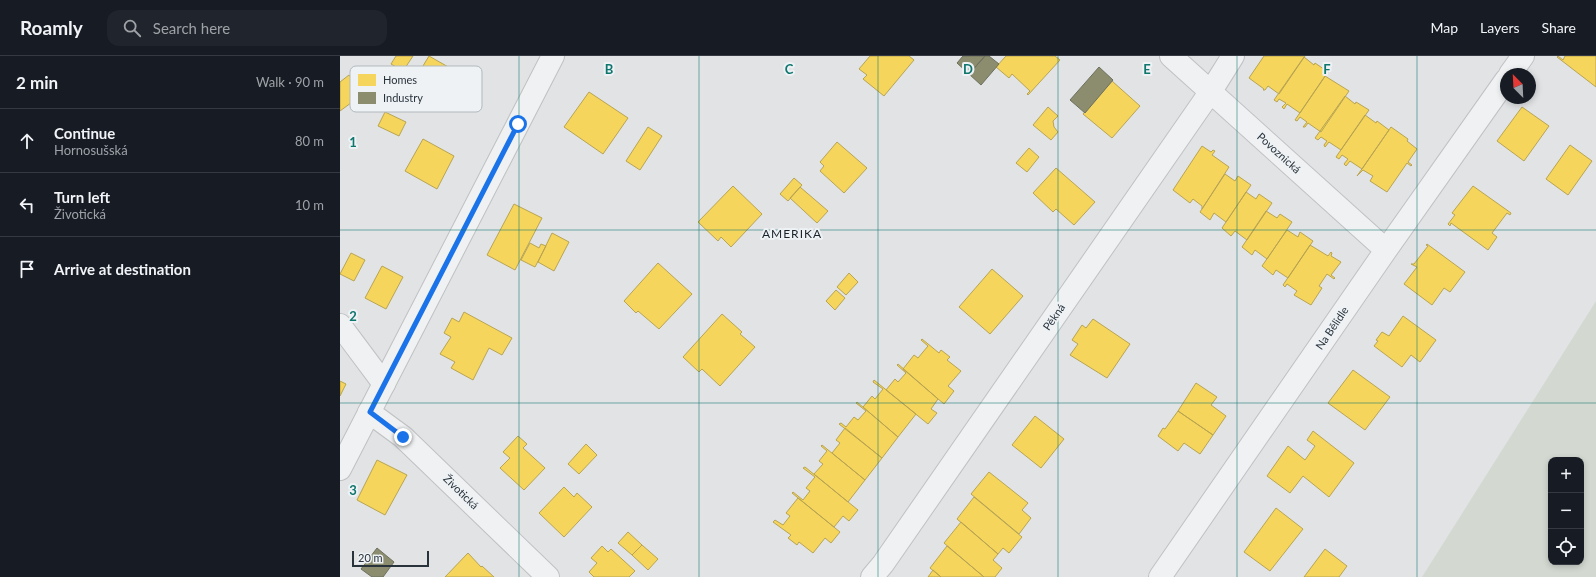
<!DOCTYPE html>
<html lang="en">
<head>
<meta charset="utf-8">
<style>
  :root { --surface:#171b24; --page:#20242c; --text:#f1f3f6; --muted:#9ea1a6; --line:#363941 }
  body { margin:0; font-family:Lato,sans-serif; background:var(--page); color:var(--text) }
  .controls { position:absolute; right:12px; bottom:12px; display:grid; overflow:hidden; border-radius:8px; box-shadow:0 2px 6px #0003 }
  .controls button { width:36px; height:36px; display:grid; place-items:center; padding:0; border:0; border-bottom:1px solid var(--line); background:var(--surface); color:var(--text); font:20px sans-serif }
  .compass { position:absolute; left:1160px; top:12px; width:36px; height:36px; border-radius:50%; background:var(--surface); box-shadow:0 2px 6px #0003; rotate:336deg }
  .scale { position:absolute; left:12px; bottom:10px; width:77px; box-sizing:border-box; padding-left:4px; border:2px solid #29333c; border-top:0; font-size:11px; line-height:14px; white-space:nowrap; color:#29333c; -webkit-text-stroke:3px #eef2f5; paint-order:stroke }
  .stop { position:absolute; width:12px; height:12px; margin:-9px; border:3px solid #1a73e8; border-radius:50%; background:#fff }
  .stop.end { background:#1a73e8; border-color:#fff; box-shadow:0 1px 4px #0008 }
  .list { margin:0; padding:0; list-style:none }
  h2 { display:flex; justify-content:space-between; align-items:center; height:52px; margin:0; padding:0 16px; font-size:17px }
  h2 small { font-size:13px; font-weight:400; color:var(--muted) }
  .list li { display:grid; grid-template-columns:26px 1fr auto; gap:12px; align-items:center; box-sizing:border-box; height:64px; padding:0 16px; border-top:1px solid var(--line) }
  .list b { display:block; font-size:15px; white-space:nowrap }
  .list p { margin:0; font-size:13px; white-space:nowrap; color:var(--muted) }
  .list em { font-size:13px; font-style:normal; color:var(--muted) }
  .icon { flex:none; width:22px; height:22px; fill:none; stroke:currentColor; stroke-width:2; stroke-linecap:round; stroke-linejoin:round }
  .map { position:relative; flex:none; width:1256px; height:521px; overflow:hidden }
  header { display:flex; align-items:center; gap:24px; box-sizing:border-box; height:56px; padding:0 20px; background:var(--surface); border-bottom:1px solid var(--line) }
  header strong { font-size:19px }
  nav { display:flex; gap:22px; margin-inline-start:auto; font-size:14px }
  .search { width:280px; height:36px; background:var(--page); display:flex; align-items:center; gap:10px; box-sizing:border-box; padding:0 14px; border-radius:12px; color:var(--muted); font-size:15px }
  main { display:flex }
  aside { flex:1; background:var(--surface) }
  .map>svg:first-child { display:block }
  .green { fill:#d3d9d1; fill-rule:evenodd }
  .homes { fill:#f6d55c; stroke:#b8a452 }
  .industry { fill:#8c8c6e; stroke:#6e715f }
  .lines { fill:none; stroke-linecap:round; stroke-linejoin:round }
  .minor-casing { stroke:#bfc1c3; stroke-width:24 }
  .tertiary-casing { stroke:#bfc1c3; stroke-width:24 }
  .minor { stroke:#eff1f2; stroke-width:22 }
  .tertiary { stroke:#eff1f2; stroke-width:22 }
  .route { stroke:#1a73e8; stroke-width:5 }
  .grid { fill:none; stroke:#0f766e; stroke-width:1; stroke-opacity:0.55 }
  .labels { text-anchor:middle; stroke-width:4; stroke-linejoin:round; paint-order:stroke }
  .street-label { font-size:11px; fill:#29333c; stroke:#eef2f5 }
  .neighbourhood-label { font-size:12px; letter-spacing:1px; fill:#1b242d; stroke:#eef2f5 }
  .key { fill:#eef2f5; stroke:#b3b9be; stroke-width:1 }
  .key-label { font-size:11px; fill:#29333c }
  .grid-label { font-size:13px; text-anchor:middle; font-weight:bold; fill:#0f766e; stroke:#eef2f5; stroke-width:4; stroke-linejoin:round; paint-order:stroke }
</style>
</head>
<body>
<header>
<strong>Roamly</strong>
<div class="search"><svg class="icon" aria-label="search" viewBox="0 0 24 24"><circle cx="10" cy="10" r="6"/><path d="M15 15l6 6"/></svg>Search here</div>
<nav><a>Map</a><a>Layers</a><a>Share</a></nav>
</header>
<main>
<aside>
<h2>2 min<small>Walk · 90 m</small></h2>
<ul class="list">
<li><svg class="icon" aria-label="ahead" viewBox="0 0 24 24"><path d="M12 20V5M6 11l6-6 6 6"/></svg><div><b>Continue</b><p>Hornosušská</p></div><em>80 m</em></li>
<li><svg class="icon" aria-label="left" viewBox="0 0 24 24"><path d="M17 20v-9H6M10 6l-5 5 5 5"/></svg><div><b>Turn left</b><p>Životická</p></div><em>10 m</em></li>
<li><svg class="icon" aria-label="arrive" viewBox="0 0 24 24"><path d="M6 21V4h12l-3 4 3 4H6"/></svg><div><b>Arrive at destination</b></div></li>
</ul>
</aside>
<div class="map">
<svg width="1256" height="521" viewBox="0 0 1256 521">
  <rect width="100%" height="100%" fill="#e1e3e5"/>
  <!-- green -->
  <path class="green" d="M 1256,245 L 1256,521 L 1082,521 ZM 1211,404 L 1241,404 L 1241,506 L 1211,506 Z"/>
  <!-- homes -->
  <path class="homes" d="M 56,0 L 73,0 L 63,15 L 51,8 Z
    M 89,0 L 110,12 L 87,50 L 66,38 Z
    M 530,0 L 569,0 L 574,4 L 544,40 L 523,23 L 527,19 L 519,13 Z
    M 666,0 L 715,0 L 720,4 L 688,39 L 687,38 L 690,35 L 672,18 L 669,22 L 656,11 Z
    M 924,0 L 965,0 L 939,38 L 928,30 L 925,34 L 923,34 L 924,33 L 909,22 Z
    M 1218,0 L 1223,4 L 1225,0 L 1256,0 L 1256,31 L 1217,1 Z
    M 964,1 L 974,9 L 975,7 L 988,16 L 960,57 L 947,48 L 944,53 L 942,51 L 946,47 L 939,43 L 937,46 L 934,44 Z
    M 9,19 L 23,38 L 0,55 L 0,26 Z
    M 985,20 L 1009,35 L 981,76 L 968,67 L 965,71 L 963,71 L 967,66 L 960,61 L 957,65 L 955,64 Z
    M 772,25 L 800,50 L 772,82 L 743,58 Z
    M 249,36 L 288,62 L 263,98 L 224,71 Z
    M 1005,40 L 1015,48 L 1016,46 L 1029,54 L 1001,94 L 989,86 L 985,91 L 984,89 L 987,85 L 981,81 L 978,84 L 975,82 Z
    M 708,51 L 718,60 L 713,65 L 714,71 L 718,76 L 711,84 L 693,69 Z
    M 1182,51 L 1209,70 L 1184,105 L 1157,85 Z
    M 45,56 L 66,66 L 59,80 L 38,70 Z
    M 1025,59 L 1036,67 L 1037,65 L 1049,74 L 1022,113 L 1010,105 L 1006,110 L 1004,108 L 1008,103 L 1002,99 L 999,103 L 996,101 Z
    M 308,71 L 322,80 L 300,114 L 286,105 Z
    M 1051,71 L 1068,83 L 1067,85 L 1077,93 L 1068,106 L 1072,109 L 1071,110 L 1067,107 L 1047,136 L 1030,125 L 1033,120 L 1023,114 L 1017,120 Z
    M 83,83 L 114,100 L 97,133 L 65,115 Z
    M 497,86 L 527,112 L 504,137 L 480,115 L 484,110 L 480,106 Z
    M 1230,89 L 1252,105 L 1228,139 L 1206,123 Z
    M 862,90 L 871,96 L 873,94 L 875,95 L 872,99 L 889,111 L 862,153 L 862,150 L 853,143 L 850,147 L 833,134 Z
    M 689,92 L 699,101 L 687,116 L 676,107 Z
    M 716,112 L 755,146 L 734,169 L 716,153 L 713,156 L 693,137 Z
    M 885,118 L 895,125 L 898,120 L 911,129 L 886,166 L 874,157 L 870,164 L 860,156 Z
    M 454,122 L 462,129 L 448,145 L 440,138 Z
    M 393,130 L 422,158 L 391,191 L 381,181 L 378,185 L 358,166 Z
    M 1133,130 L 1171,157 L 1170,159 L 1167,157 L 1152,177 L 1157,181 L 1148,194 L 1111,167 L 1110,170 L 1108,168 L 1115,159 L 1112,157 Z
    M 460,131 L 488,155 L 477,167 L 450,142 Z
    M 906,136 L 916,143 L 919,138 L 932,147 L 907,184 L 895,175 L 891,180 L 882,172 Z
    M 174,148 L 202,162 L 175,214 L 147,199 Z
    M 926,155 L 937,162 L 940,158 L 952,166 L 927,203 L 915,194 L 912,199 L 902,191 Z
    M 947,174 L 958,181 L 960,176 L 973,185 L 948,222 L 936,214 L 933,219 L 922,210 Z
    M 212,177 L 229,186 L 214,215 L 198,206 Z
    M 190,187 L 199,192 L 201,188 L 206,190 L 195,211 L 181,204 Z
    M 1087,188 L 1125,216 L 1110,236 L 1104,232 L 1092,249 L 1064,228 L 1077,211 L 1071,208 L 1074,208 L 1088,190 L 1086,189 Z
    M 970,189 L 988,200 L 991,196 L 992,197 L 991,200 L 1001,206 L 991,219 L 995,222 L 994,223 L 987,218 L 979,230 L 982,232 L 971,249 L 954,239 L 957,235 L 947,228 L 945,231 L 943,229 Z
    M 11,197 L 25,204 L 14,225 L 0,218 Z
    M 318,207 L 352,238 L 319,273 L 298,255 L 296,257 L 284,245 Z
    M 42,210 L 63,221 L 46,253 L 25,242 Z
    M 652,213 L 683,240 L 650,278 L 619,251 Z
    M 509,217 L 518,226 L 506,239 L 497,231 Z
    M 496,234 L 505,242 L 495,254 L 486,245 Z
    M 124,256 L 172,282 L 162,299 L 149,292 L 133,324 L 111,312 L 115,306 L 100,298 L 111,281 L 104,277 L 112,262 L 119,266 Z
    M 382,258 L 402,276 L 400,278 L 415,291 L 380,330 L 362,313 L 359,316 L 343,301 Z
    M 1063,260 L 1096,284 L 1080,306 L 1071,299 L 1062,311 L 1034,290 L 1038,285 L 1036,284 L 1042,276 L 1049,280 Z
    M 753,263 L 790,288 L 767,322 L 730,299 L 738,288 L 732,284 L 742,269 L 746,272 Z
    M 582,283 L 599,297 L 601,294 L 610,301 L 607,304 L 621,315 L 608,330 L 614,335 L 604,348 L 563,313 L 574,299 L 578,302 L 588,290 L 581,284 Z
    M 558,308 L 598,343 L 591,353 L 597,357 L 588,368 L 546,334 L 555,323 L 558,326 L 566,317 L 557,309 Z
    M 1013,314 L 1050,341 L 1025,374 L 988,347 Z
    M 534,324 L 576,358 L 558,381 L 523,351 L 532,340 L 535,343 L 543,333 L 533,326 Z
    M 0,325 L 6,328 L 0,340 Z
    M 856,327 L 877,341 L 871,349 L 886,360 L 873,379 L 838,355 Z
    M 517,346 L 558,381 L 542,402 L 499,368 L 501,367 L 506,371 L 514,361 L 518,364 L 526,355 L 516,347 Z
    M 838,355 L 873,379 L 860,398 L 844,387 L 838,395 L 818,380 L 823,372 L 825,373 Z
    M 695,360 L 724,383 L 701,412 L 672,389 Z
    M 505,372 L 542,402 L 525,424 L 492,397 L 500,387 L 496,384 Z
    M 973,375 L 1014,407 L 989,441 L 963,420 L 950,437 L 927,420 L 948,390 L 965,404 L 975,390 L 967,384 Z
    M 178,380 L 187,388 L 183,392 L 205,412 L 184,434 L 160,412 L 170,402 L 163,396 Z
    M 246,388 L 257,399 L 239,418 L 228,408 Z
    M 482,389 L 525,424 L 508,446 L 474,418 L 483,408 L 479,405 L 487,395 L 481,390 Z
    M 37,404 L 67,419 L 45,459 L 17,444 Z
    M 465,411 L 518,454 L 509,465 L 503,460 L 494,471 L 452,437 L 453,436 L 463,444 L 470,435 L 466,432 L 475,421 L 463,412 Z
    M 649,416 L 688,447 L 682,454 L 691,462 L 679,478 L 631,438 Z
    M 224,431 L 234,441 L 237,437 L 252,451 L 224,481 L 199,457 Z
    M 634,441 L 682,481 L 669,497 L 663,492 L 658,498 L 617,463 Z
    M 458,442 L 500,476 L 491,487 L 485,482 L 473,497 L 459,486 L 457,489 L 448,482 L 451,479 L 433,466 L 435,464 L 443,469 L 450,460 L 446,457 Z
    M 936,452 L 963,473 L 930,515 L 904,496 Z
    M 621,466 L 658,498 L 653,504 L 662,512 L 655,521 L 644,521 L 604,487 Z
    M 288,476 L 302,489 L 292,499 L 278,487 Z
    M 302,489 L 318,503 L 308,514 L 292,499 Z
    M 262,490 L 268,496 L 271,493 L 295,515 L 289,521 L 254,521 L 249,516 L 257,507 L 251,502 Z
    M 607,490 L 644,521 L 601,521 L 590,512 Z
    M 985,493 L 1007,510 L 999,521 L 964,521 Z
    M 128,497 L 141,511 L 142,510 L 154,521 L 105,521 Z
    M 593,514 L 601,521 L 588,521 Z"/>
  <!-- industry -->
  <path class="industry" d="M 623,0 L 645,0 L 629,18 L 617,7 Z
    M 645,0 L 649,0 L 659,8 L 641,29 L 629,18 Z
    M 759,11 L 773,24 L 745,57 L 730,44 Z
    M 37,492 L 54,506 L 43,521 L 32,521 L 21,513 Z"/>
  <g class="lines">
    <!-- minor casing -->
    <g class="minor-casing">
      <path id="minor" d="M 831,0 L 1046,194
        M 1170,18 L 1183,0
        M 0,269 L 44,328
        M 29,356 L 63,381 L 208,521
        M 532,521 L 543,508 L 871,35 L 893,0
        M 820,521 L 1046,194 L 1166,24"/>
    </g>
    <!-- tertiary casing -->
    <g class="tertiary-casing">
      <path id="tertiary" d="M 0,413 L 213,0"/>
    </g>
    <!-- minor -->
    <use href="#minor" class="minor"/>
    <!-- tertiary -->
    <use href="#tertiary" class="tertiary"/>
  </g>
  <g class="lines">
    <!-- route -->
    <path class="route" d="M 63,381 L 30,356 L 178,68"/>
  </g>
  <!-- grid -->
  <path class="grid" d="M 179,0 L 179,521M 359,0 L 359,521M 538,0 L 538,521M 718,0 L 718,521M 897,0 L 897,521M 1077,0 L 1077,521M 0,174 L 1256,174M 0,347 L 1256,347"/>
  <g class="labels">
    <!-- street labels -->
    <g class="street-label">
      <text transform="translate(939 97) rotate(42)" y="4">Povoznická</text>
      <text transform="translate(714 261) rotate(-55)" y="4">Pěkná</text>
      <text transform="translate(992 272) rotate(-56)" y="4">Na Bělidle</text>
      <text transform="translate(121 436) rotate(44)" y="4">Životická</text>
    </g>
    <!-- neighbourhood labels -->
    <g class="neighbourhood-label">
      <text x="452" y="182">AMERIKA</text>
    </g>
  </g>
  <!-- legend -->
  <rect x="10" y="10" width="132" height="46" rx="6" class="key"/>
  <rect x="18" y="18" width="18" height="12" fill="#f6d55c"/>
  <rect x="18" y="36" width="18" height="12" fill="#8c8c6e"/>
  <g class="key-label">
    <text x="43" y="28">Homes</text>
    <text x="43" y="46">Industry</text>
  </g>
  <g class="grid-label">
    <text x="269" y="18">B</text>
    <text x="449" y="18">C</text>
    <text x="628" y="18">D</text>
    <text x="807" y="18">E</text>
    <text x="987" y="18">F</text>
    <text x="13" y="91">1</text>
    <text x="13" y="265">2</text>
    <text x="13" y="439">3</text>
  </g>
</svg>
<div class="controls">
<button>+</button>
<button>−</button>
<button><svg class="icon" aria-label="locate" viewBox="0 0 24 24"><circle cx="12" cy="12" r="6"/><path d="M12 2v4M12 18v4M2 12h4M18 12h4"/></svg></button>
</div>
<svg class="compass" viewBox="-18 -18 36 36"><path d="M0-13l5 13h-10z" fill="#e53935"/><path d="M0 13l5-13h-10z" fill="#9ea1a6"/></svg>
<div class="scale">20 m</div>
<div class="stop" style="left:178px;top:68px"></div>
<div class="stop end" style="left:63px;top:381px"></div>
</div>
</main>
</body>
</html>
